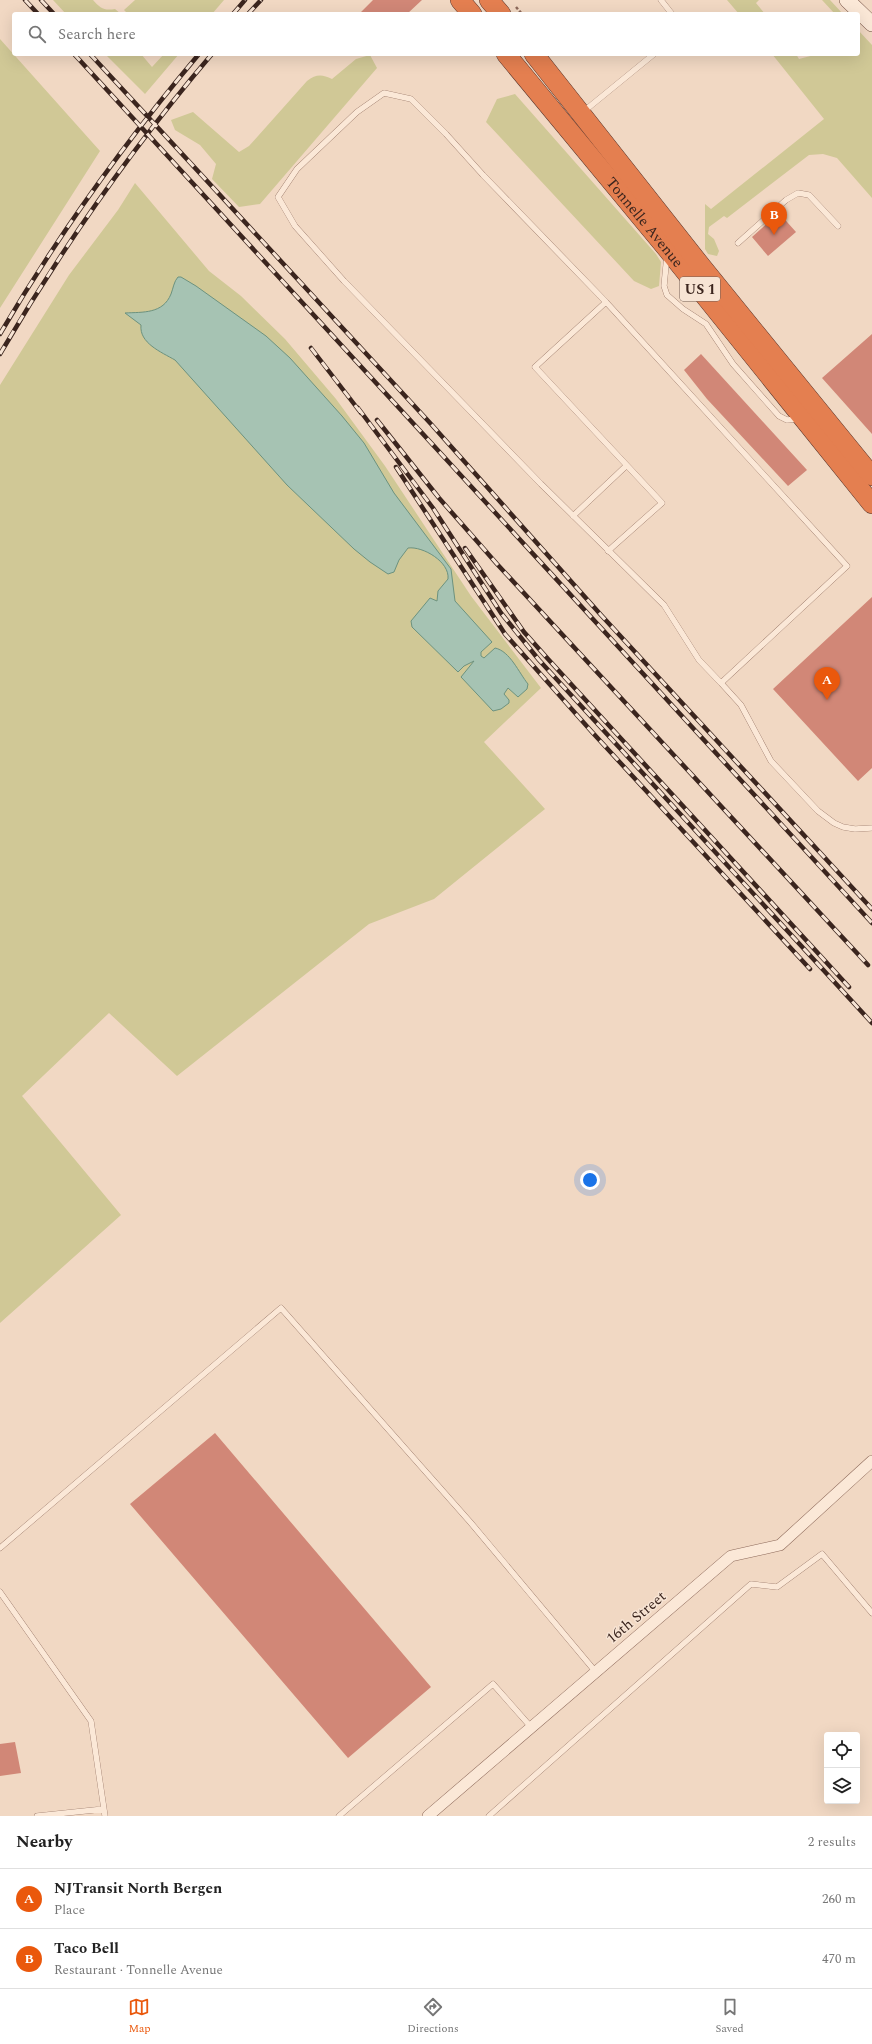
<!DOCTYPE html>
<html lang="en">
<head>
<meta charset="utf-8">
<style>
  :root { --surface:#fff; --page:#f2f2f2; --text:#222; --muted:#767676; --line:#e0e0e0; --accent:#ea580c }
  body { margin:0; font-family:Spectral,serif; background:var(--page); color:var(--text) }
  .controls { position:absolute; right:12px; bottom:12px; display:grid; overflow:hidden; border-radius:4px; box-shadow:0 4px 16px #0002 }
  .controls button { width:36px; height:36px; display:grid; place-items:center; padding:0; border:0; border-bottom:1px solid var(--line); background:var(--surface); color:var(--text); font:20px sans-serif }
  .you { position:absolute; left:590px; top:1180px; width:14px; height:14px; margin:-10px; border:3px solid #fff; border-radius:50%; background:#1a73e8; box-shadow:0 0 0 6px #1a73e833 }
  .badge { display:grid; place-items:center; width:26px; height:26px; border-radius:50%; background:var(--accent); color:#fff; font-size:13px; font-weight:700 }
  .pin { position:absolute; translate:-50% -33px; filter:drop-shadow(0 1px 2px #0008) }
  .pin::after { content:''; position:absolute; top:21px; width:14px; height:12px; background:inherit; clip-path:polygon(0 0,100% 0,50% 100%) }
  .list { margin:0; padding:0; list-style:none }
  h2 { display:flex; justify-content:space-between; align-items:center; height:52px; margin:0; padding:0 16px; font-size:17px }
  h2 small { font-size:13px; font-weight:400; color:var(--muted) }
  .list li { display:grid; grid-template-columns:26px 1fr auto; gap:12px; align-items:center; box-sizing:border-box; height:60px; padding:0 16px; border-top:1px solid var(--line) }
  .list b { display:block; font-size:15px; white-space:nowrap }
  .list p { margin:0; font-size:13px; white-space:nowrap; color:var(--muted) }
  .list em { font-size:13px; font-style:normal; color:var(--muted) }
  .icon { flex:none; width:22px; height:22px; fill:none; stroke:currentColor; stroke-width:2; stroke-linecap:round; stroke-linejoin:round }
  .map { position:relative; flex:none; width:872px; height:1816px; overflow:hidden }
  .search { position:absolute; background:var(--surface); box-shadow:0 4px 16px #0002; left:12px; right:12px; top:12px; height:44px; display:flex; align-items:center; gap:10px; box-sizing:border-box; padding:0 14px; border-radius:4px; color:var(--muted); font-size:15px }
  .sheet { height:172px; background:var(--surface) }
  nav { display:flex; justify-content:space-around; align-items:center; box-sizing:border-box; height:56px; border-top:1px solid var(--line); background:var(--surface); font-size:11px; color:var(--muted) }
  nav a { display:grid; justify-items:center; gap:2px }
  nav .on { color:var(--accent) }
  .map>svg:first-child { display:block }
  .green { fill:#d0c896 }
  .water { fill:#a6c3b3; stroke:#6c927f }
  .building { fill:#d18777 }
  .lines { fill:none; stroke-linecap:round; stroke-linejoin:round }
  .lane-casing { stroke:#8c6859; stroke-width:6 }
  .street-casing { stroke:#8c6859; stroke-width:12 }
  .secondary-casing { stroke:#6e493c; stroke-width:16 }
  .highway-casing { stroke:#5a372d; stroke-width:20 }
  .path { stroke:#8c6859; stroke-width:2.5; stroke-dasharray:3 2; stroke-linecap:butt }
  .lane { stroke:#fbe8d7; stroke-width:5.5 }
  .street { stroke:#fbe8d7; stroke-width:11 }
  .secondary { stroke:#fbe8d7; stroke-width:15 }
  .highway { stroke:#e47f50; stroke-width:19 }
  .rail-casing { stroke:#3b251e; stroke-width:4.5 }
  .rail { stroke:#f7e4d4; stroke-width:3; stroke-dasharray:9; stroke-linecap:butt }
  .labels { text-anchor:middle; stroke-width:3; stroke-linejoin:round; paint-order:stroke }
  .shield { fill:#f7e4d4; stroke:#735e55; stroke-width:1 }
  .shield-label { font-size:14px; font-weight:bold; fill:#3b251e }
  .street-label { font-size:15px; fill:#3b251e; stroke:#f7e4d4 }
</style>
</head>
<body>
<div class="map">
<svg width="872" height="1816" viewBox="0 0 872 1816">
  <rect width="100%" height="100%" fill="#f1d8c3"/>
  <!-- green -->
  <path class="green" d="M 53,0 L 93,0 C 100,8 104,11 115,9 L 121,14 L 66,14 Z
    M 135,0 L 224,0 L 212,14 L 128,14 L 124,10 Z
    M 727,0 L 759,0 L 756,3 L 765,14 L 739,14 Z
    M 822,0 L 830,0 L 843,14 L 835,14 Z
    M 858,30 L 872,45 L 872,198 L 837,158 L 823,154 L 809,155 L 727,218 L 724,216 L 709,227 L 708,234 L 714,239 L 719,251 L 717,256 L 708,254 L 705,249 L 705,204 L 711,209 L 824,119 L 772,54 L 796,54 L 799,59 L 818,54 L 858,54 Z
    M 0,39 L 100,151 L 0,308 Z
    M 105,54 L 141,54 L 152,67 L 164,54 L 179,54 L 145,94 Z
    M 370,55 L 377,68 L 260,204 L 239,207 L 212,179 L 216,164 L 200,145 L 175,130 L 171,120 L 193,112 L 239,152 L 249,146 L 307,81 C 316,74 322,74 332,79 L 356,59 Z
    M 515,94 L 656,254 L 661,262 L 659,286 L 651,289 L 634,281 L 486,122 L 497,99 Z
    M 135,183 L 209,271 L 241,296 L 285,339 L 336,399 L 385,466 L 471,596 L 541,688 L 484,742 L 545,809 L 434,899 L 369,924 L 177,1076 L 109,1013 L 22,1096 L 121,1215 L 0,1323 L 0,385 L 69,275 L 118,210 Z"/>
  <!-- water -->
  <path class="water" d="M 178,277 L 181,277 L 196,286 L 266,336 L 290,358 L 342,416 L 364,443 L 394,493 L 451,569 L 455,601 L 492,642 L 481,652 L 481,656 L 484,658 L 495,648 C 510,651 519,673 528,684 L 527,689 L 518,697 L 508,688 L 504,694 L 509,700 L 509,703 L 501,709 L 493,711 L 461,677 L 474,661 L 464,666 L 458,672 L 412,627 L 411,621 L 430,598 L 437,601 L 438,591 L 448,579 C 450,562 423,546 408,548 L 399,560 L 394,572 L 388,574 L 370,562 L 354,549 L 287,485 L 175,360 C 161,352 139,343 141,325 L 125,313 C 143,312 163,314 171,294 C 173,289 174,281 178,277 Z"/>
  <!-- building -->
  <path class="building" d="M 373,0 L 422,0 L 407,14 L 359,14 Z
    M 779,213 L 796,232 L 768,256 L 752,237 Z
    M 872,334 L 872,434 L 822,378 Z
    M 701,354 L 807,470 L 788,486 L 707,399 L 684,370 Z
    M 872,597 L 872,768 L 858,781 L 773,689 Z
    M 215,1433 L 431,1687 L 348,1758 L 130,1504 Z
    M 15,1742 L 21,1773 L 0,1776 L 0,1744 Z"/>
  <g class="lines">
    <!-- lane casing -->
    <g class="lane-casing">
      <path id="lane" d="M 661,0 L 672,14
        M 583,112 L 654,54
        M 738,243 L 786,200 L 798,193 L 809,195 L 838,226
        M 667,255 L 664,286 L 667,295 L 683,309 L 706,324 L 733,364 L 779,416 L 787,420 L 799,419
        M 606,302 L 535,367 L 662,503 L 608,551
        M 573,516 L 626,466
        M 721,683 L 699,660 L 664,605 L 541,484 L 344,281 L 295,226 L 278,197 L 297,169 L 357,112 L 384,93 L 411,99 L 446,134 L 483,175 L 606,302 L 847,566 L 721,683 L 741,705 L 771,761 L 818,811 L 834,823 L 843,827 L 855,829 L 872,828
        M 0,1548 L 281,1308 L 471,1523 L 595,1671
        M 0,1592 L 91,1721 L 105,1816
        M 37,1816 L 104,1809
        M 339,1816 L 493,1684 L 531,1727
        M 489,1816 L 751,1584 L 777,1587 L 822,1554 L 872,1613"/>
    </g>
    <!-- street casing -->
    <g class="street-casing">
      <path id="street" d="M 428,1816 L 731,1556 L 780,1545 L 872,1461"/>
    </g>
    <!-- secondary casing -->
    <g class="secondary-casing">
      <path id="secondary" d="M 847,0 L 872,24"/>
    </g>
    <!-- highway casing -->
    <g class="highway-casing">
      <g id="highway">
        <path d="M 460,0 L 472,14"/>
        <path d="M 489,0 L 501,14"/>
        <path id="s1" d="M 506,54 L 667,249 L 872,504"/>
        <path d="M 534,54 L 702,267 L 872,476"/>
      </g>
    </g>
    <!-- path -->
    <path class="path" d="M 516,7 L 522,14"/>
    <!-- lane -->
    <use href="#lane" class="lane"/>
    <!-- street -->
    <use href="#street" class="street"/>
    <!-- secondary -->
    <use href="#secondary" class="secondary"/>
    <!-- highway -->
    <use href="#highway" class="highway"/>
    <!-- rail casing -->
    <g class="rail-casing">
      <path id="rail" d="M 25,0 L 38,14
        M 41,0 L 54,14
        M 233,14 L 245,0
        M 248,14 L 261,0
        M 74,54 L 872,923
        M 90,54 L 431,424 L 601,615 L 872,909
        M 0,334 C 58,235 125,142 199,54
        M 311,348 L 361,413
        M 0,354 C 62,248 132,148 212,54
        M 358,408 L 433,508 L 501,613 L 539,660 L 872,1023
        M 377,420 L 439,498 L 497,564 L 868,965
        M 396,467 L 505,634 L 592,732 L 810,969
        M 465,548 L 524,632 L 548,659 L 849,987"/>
    </g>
    <!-- rail -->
    <use href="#rail" class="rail"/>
  </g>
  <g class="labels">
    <!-- shield labels -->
    <rect class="shield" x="680" y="277" width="40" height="24" rx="3"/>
    <g class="shield-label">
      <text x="700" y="294">US 1</text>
    </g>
    <!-- street labels -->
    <g class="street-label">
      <text dy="5" stroke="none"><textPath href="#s1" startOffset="218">Tonnelle Avenue</textPath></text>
      <text transform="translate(636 1617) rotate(-40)" y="5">16th Street</text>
    </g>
  </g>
</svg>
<div class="controls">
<button><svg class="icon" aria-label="locate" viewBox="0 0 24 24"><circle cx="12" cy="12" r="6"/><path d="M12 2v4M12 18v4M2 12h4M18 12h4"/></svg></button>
<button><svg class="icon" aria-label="layers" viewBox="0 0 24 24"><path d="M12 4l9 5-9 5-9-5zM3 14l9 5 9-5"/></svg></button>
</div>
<div class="you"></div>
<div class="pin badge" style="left:827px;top:700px">A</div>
<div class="pin badge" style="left:774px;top:235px">B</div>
<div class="search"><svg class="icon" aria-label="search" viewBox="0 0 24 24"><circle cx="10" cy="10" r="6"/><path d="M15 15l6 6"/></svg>Search here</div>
</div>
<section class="sheet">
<h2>Nearby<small>2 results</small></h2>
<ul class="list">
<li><span class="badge">A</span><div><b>NJTransit North Bergen</b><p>Place</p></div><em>260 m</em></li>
<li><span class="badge">B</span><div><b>Taco Bell</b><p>Restaurant · Tonnelle Avenue</p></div><em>470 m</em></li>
</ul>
</section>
<nav>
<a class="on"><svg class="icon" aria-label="map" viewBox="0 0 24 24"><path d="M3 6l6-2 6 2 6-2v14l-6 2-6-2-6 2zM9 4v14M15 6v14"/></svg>Map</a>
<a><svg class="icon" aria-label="directions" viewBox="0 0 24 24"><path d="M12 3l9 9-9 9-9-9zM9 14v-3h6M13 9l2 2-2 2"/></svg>Directions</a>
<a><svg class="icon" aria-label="saved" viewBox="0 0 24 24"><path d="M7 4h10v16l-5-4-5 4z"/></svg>Saved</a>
</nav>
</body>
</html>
